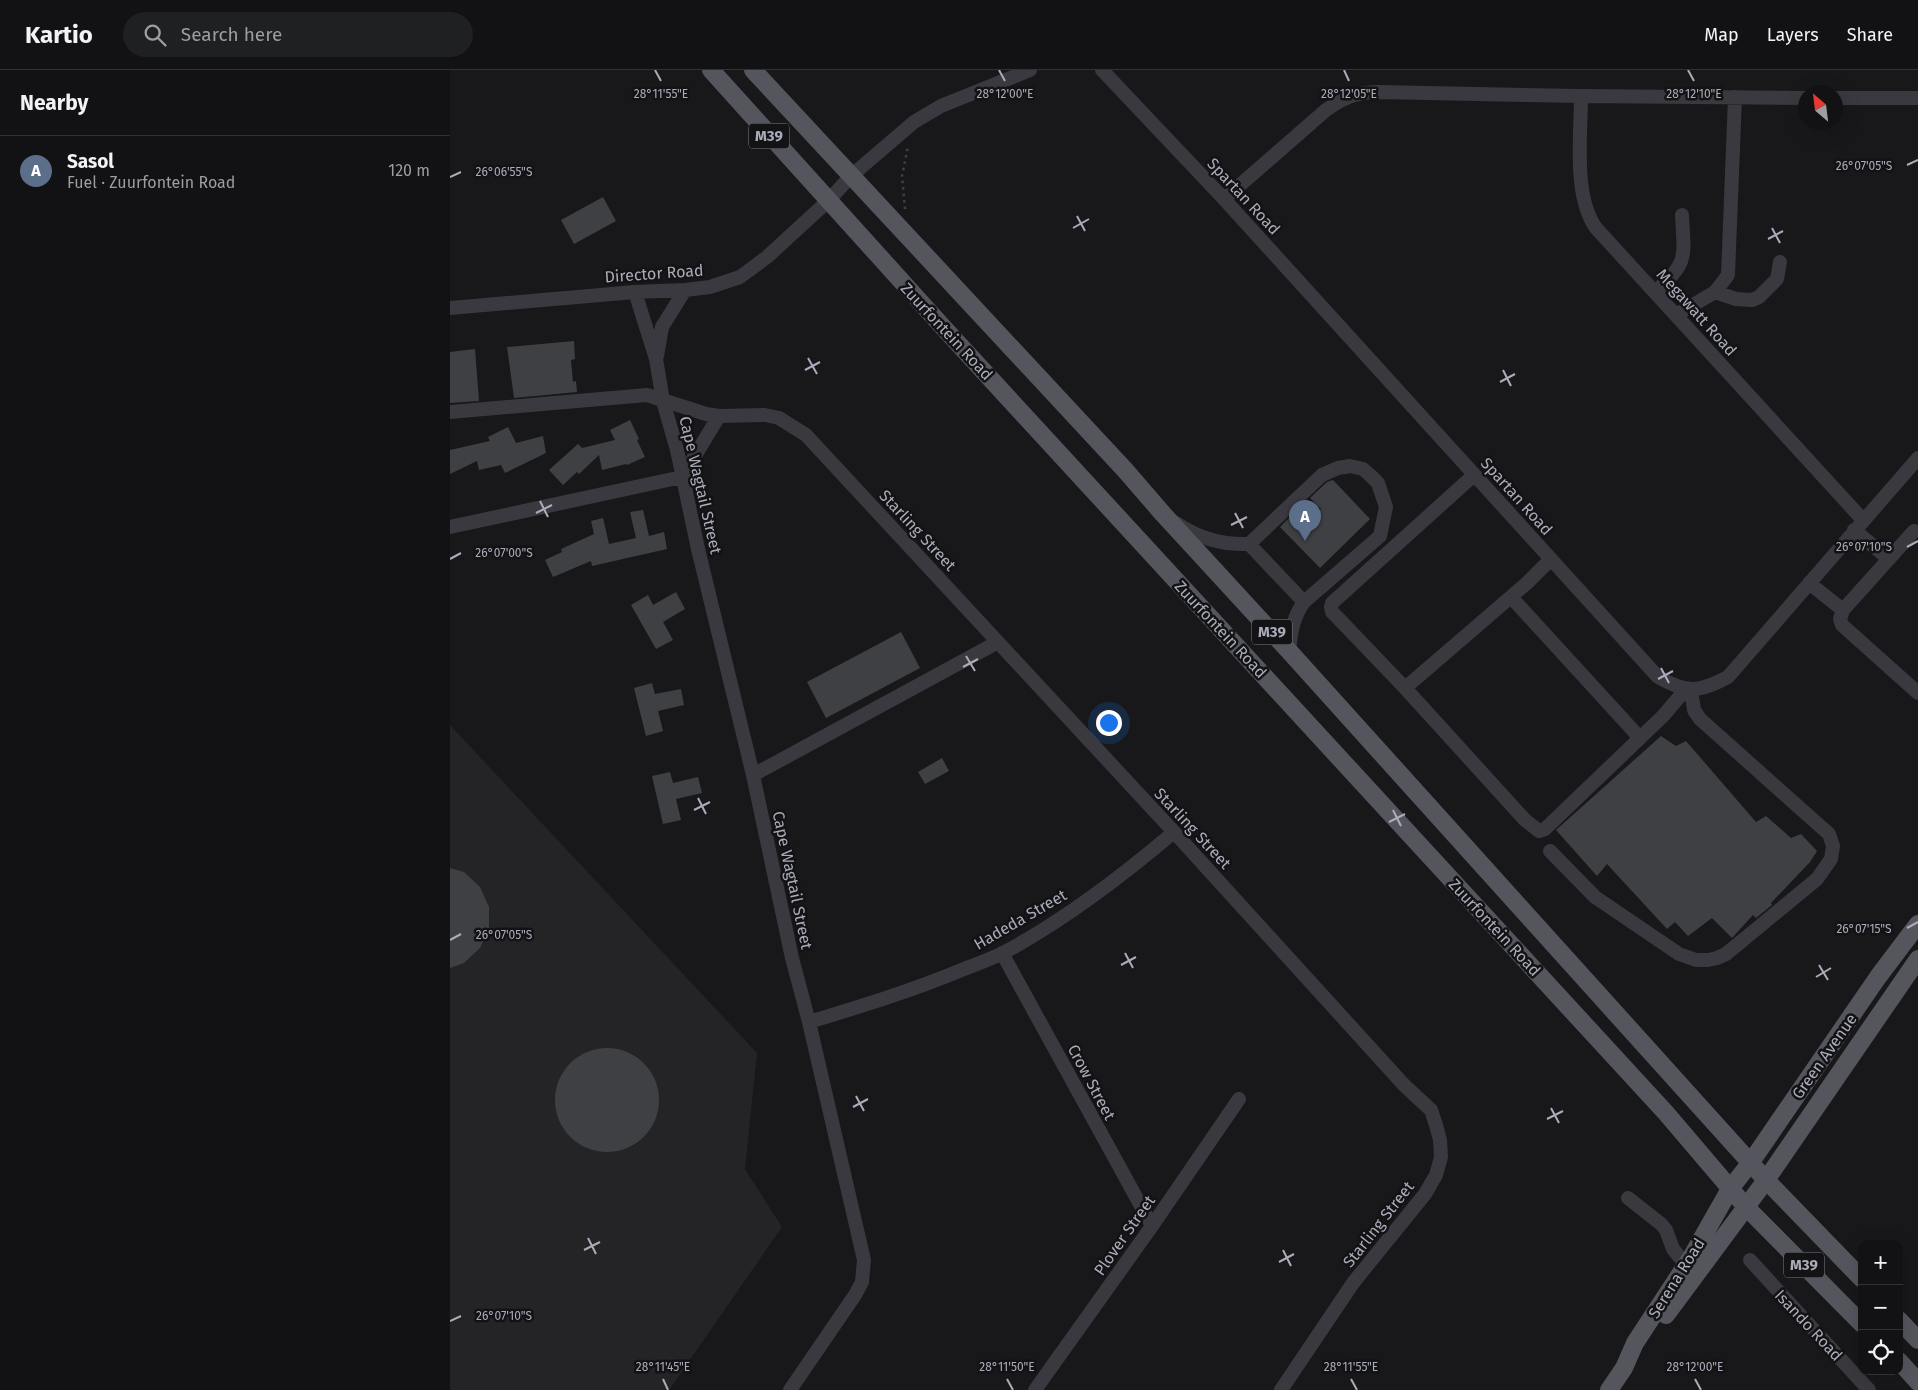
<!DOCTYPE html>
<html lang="en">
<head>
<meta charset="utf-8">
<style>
  :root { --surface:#121214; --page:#1f2022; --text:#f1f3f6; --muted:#9c9ea0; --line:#313234; --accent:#0b8043 }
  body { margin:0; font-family:"Fira Sans",sans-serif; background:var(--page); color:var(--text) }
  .controls { position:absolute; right:15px; bottom:15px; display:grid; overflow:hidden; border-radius:10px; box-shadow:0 5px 20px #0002 }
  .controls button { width:45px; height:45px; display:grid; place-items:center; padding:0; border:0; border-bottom:1px solid var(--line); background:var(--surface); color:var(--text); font:25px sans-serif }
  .compass { position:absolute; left:1348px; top:15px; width:45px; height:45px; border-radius:50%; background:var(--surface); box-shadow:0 5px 20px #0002; rotate:332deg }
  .you { position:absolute; left:658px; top:652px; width:18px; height:18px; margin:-12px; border:4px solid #fff; border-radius:50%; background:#1a73e8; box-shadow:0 0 0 8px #1a73e833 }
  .badge { display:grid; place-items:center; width:32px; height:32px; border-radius:50%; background:var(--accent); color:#fff; font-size:16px; font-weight:700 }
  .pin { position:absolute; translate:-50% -41px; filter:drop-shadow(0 1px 2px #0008) }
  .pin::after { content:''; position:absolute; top:26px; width:18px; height:15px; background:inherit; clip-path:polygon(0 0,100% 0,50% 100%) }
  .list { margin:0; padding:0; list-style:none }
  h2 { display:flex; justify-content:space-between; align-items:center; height:65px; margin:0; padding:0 20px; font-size:21px }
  h2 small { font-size:16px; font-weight:400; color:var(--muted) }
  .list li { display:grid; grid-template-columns:32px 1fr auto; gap:15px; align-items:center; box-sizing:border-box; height:70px; padding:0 20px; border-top:1px solid var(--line) }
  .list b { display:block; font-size:19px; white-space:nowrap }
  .list p { margin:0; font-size:16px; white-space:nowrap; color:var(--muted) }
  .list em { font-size:16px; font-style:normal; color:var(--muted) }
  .icon { flex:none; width:28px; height:28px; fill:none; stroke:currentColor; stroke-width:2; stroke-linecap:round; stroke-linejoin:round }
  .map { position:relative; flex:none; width:1468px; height:1320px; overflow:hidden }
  header { display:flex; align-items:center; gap:30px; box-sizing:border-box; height:70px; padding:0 25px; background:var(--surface); border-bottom:1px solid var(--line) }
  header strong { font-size:24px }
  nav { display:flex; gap:28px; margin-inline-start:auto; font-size:18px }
  .search { width:350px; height:45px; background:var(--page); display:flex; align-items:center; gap:12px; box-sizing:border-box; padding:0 18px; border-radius:28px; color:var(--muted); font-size:19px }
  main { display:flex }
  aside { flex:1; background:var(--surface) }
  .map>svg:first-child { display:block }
  .built { fill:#242427 }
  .building { fill:#3f4044 }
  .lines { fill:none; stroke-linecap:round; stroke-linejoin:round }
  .path { stroke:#3f3f46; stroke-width:2.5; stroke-dasharray:2.5 4; stroke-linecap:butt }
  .minor { stroke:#39393f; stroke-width:14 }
  .major { stroke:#55555e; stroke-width:18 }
  .ticks { fill:none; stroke:#aaacba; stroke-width:2 }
  .labels { text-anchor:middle; stroke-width:5; stroke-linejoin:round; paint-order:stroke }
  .shield { fill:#131315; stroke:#7d7e88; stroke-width:1 }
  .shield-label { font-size:15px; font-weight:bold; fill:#aaacba }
  .street-label { font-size:16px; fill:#aaacba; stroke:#131315 }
  .ticks-label { font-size:12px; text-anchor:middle; fill:#aaacba; stroke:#131315; stroke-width:5; stroke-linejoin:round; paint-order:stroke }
</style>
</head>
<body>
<header>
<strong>Kartio</strong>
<div class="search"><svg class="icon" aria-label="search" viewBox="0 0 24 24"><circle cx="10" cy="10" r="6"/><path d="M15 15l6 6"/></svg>Search here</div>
<nav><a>Map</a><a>Layers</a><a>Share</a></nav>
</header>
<main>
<aside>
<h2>Nearby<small></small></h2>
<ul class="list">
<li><span class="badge" style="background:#5c6f8a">A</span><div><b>Sasol</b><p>Fuel · Zuurfontein Road</p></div><em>120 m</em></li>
</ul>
</aside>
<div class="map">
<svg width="1468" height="1320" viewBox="0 0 1468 1320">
  <rect width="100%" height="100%" fill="#18181a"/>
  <!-- built -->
  <path class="built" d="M 0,655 L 307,983 L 295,1099 L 332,1157 L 219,1320 L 0,1320 Z"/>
  <!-- building -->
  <path class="building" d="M 153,127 L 166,151 L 124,174 L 111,150 Z
    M 124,271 L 125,289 L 121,290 L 123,312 L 126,311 L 127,322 L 64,328 L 57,277 Z
    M 25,279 L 29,331 L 0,333 L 0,282 Z
    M 180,350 L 189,369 L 187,370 L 195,387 L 177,395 L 176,394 L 152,400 L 149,385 L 129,404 L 127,402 L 113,415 L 99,400 L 128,374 L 132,378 L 165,370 L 160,360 Z
    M 58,357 L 66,373 L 93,366 L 96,383 L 55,403 L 51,395 L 29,400 L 27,391 L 0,404 L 0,380 L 40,371 L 38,367 Z
    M 883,410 L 920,449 L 870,498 L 830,457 L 841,446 L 851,457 L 871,439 L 860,428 L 877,412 Z
    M 193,440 L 199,466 L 214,462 L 217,479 L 142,496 L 141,491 L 103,507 L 95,490 L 112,482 L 111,479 L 144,464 L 141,451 L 153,448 L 159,474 L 186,468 L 180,442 Z
    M 226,522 L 235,539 L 213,552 L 223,570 L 206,579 L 181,535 L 198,525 L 203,535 Z
    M 451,562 L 470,598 L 376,648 L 357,612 Z
    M 202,613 L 205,624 L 231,619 L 234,635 L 208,641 L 213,661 L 196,666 L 184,618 Z
    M 1211,666 L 1226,676 L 1236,671 L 1306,752 L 1316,746 L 1341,768 L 1351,764 L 1367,781 L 1360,792 L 1321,833 L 1322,835 L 1306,848 L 1303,845 L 1282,868 L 1262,848 L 1238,866 L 1225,852 L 1217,859 L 1157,794 L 1147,806 L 1106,760 Z
    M 492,688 L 499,701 L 475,714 L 468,702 Z
    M 220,702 L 223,713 L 248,707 L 252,723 L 226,729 L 231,750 L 213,754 L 202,706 Z
    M 0,798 L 14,802 L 30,817 L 39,837 L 39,858 L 30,878 L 14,893 L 0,898 Z
    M105 1030a52 52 0 1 1 104 0a52 52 0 1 1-104 0Z"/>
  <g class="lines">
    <!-- path -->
    <path class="path" d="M 455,139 L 452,106 L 458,76"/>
    <!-- minor -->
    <path class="minor" d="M 652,0 L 774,129 L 1208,607 C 1238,624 1249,622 1278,607 L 1468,388
      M 1131,26 C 1131,65 1123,126 1146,158 L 1413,450
      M 1386,28 L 1468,28
      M 774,129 L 876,40 C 895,27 904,23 928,22 L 1131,26 L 1356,28
      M 185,222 L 206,289 L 213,331 L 227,380 L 248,479 L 303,705 L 342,888 L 359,952 L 414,1190 L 412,1212 L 405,1225 L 340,1320
      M 1205,222 C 1239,192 1234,188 1232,145
      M 1265,222 L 1286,229 L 1302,230 L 1309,227 L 1327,209 L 1330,192
      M 0,238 L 185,222 L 235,220 L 260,217 L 290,207 L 317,187 L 378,131 L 401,106 L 464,52 L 491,36 L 580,0
      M 1226,245 L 1265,222 L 1278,205 L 1285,27
      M 207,286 L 212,257 L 235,220
      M 0,342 L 197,325 L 256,344 L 269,346 L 315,345 L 329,348 L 356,365 L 724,762 L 954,1015 L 981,1040 L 986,1055 L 990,1070 L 991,1087 L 986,1105 L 975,1124 L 903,1213 L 831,1320
      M 1024,405 L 882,533 L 881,537 L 882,542 L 888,548 L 955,618 L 1077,513 L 1101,489
      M 726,453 C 749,468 771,475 799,474 L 872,405 L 888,398 L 900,396 L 913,399 L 921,406 L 928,413 L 936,437 L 930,466 L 854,532 C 843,547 841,562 839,581
      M 0,457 L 232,407 L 269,346
      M 1404,460 L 1439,489
      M 1464,461 L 1393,540 L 1390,549 L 1392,555 L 1468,623
      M 799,474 L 854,532
      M 1359,513 L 1393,540
      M 955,618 L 1075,750 L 1089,761 L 1095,759 L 1190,668 L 1061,527
      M 1190,668 L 1213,646 L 1236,619
      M 303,705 L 548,572
      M 1100,781 L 1145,827 L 1229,884 L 1246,890 L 1258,890 L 1267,888 L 1276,884 L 1367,809 L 1381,789 L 1383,776 L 1379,764 L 1250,649 L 1244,640 L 1241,620
      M 552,883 L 702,1156
      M 359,952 C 412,936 464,920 514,899 C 527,894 541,889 553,883 C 615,850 671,807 724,762
      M 1178,1128 L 1211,1154 L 1216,1160 L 1223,1179 L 1236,1195
      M 1300,1190 L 1419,1320
      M 585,1320 L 702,1156 L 789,1029"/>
    <!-- major -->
    <path class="major" d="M 261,0 L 492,256 L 1216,1043 L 1296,1137 L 1412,1254
      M 303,0 L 675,400 L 713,444 L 839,581 L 1316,1110 L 1412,1209
      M 1216,1245 L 1316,1110 L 1468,889
      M 1449,1250 L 1468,1270
      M 1449,1291 L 1468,1312
      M 1159,1320 L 1174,1298 L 1185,1273 L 1242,1186 L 1280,1119 L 1301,1092 L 1428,907 L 1468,854"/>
  </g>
  <!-- ticks -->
  <path class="ticks" d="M 205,0 L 211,11M 549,0 L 555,11M 894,0 L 899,11M 1238,0 L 1244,11M 1457,95 L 1468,90M 0,107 L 11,102M 627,146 L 635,161M 623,158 L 639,149M 1322,158 L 1330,173M 1318,169 L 1333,161M 358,288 L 367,304M 355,300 L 370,292M 1053,300 L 1061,316M 1050,312 L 1065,304M 90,431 L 98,447M 86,443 L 102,435M 785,443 L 793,458M 781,455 L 797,447M 1457,477 L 1468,471M 0,489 L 11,483M 516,586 L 525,601M 513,597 L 528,589M 1211,598 L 1219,613M 1208,609 L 1223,601M 248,728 L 256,744M 244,740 L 260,732M 943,740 L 951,756M 939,752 L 955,744M 1457,858 L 1468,852M 0,870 L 11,864M 675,883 L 683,898M 671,895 L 686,887M 1369,895 L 1378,910M 1366,907 L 1381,898M 406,1026 L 414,1041M 403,1037 L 418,1029M 1101,1038 L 1109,1053M 1097,1049 L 1113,1041M 138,1168 L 146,1184M 134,1180 L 150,1172M 833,1180 L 841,1196M 829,1192 L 844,1184M 0,1251 L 11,1246M 213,1309 L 218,1320M 557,1309 L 563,1320M 901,1309 L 907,1320M 1245,1309 L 1251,1320"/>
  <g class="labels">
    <!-- shield labels -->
    <g class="shield">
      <rect x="299" y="53.5" width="40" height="25" rx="4"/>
      <rect x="802" y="549.5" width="40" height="25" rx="4"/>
      <rect x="1334" y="1182.5" width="40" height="25" rx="4"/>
    </g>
    <g class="shield-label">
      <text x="319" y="71">M39</text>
      <text x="822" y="567">M39</text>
      <text x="1354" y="1200">M39</text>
    </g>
    <!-- street labels -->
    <g class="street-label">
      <text transform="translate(794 126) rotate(47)" y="6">Spartan Road</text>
      <text transform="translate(204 203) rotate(-4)" y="6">Director Road</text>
      <text transform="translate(1247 242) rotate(48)" y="6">Megawatt Road</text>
      <text transform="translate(497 261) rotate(47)" y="6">Zuurfontein Road</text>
      <text transform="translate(251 415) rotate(77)" y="6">Cape Wagtail Street</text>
      <text transform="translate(1067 426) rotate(48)" y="6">Spartan Road</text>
      <text transform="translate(468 460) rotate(47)" y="6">Starling Street</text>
      <text transform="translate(771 559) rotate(47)" y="6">Zuurfontein Road</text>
      <text transform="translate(743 758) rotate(47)" y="6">Starling Street</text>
      <text transform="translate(343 810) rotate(78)" y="6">Cape Wagtail Street</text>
      <text transform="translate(570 849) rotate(-30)" y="6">Hadeda Street</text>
      <text transform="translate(1045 857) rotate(47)" y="6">Zuurfontein Road</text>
      <text transform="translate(1374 986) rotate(-55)" y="6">Green Avenue</text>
      <text transform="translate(642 1012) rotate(62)" y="6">Crow Street</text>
      <text transform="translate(928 1154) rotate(-52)" y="6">Starling Street</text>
      <text transform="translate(674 1165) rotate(-55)" y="6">Plover Street</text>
      <text transform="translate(1226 1208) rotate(-58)" y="6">Serena Road</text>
      <text transform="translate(1359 1255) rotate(47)" y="6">Isando Road</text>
    </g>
  </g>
  <g class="ticks-label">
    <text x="211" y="28">28°11'55"E</text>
    <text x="555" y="28">28°12'00"E</text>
    <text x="899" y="28">28°12'05"E</text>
    <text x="1244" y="28">28°12'10"E</text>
    <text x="1414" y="100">26°07'05"S</text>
    <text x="54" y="106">26°06'55"S</text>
    <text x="1414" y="481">26°07'10"S</text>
    <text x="54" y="487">26°07'00"S</text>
    <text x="1414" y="863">26°07'15"S</text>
    <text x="54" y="869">26°07'05"S</text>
    <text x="54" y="1250">26°07'10"S</text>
    <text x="213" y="1301">28°11'45"E</text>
    <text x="557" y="1301">28°11'50"E</text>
    <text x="901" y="1301">28°11'55"E</text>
    <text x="1245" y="1301">28°12'00"E</text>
  </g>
</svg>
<div class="controls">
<button>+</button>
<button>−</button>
<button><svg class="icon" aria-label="locate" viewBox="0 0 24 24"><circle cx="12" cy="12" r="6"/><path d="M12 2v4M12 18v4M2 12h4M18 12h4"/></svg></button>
</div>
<svg class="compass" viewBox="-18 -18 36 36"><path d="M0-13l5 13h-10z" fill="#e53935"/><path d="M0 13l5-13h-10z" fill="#9c9ea0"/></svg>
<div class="you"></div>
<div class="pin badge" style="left:855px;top:471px;background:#5c6f8a">A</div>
</div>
</main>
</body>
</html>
